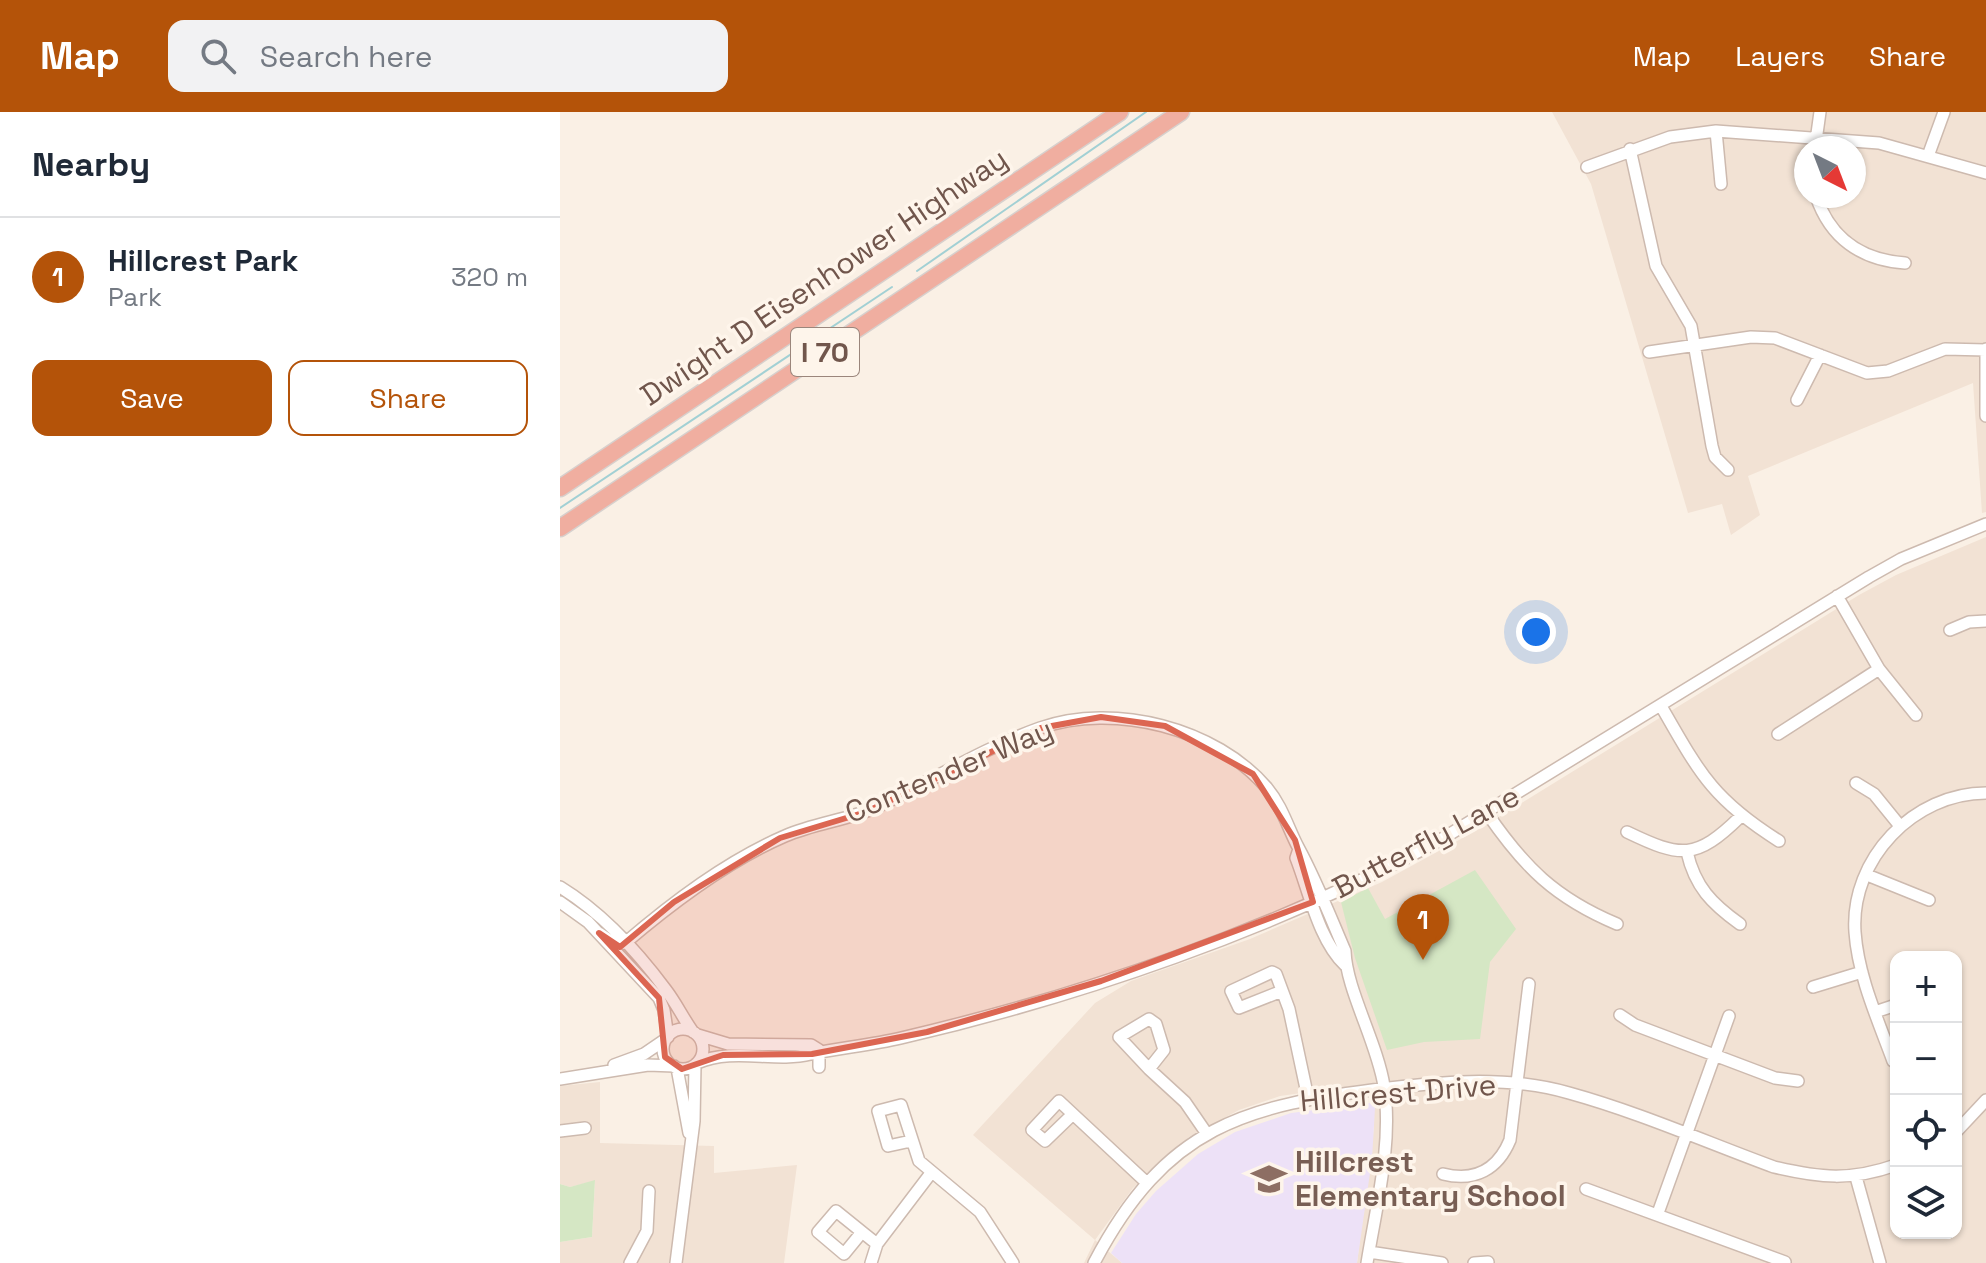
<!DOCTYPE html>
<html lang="en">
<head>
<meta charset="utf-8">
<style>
  :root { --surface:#fff; --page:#f2f2f3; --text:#1f2937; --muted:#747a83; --line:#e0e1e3; --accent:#b45309 }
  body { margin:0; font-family:"Space Grotesk",sans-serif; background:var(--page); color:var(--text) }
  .controls { position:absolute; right:24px; bottom:24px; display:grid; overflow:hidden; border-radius:16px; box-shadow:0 2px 6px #0004 }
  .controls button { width:72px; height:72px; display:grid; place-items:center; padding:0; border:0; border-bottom:2px solid var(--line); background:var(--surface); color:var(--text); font:40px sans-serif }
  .compass { position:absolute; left:1234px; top:24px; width:72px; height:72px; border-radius:50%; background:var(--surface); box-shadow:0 2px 6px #0004; rotate:138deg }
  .you { position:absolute; left:976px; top:520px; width:28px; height:28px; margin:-20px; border:6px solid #fff; border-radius:50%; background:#1a73e8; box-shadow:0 0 0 12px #1a73e833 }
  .badge { display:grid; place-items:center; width:52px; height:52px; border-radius:50%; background:var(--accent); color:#fff; font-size:26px; font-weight:700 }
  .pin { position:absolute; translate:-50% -66px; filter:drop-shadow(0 2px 4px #0008) }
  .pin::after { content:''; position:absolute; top:42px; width:28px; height:24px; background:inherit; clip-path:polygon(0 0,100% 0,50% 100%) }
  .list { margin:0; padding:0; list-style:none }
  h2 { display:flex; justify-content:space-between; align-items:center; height:104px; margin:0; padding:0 32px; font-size:34px }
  h2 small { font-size:26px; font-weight:400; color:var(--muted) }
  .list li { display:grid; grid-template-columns:52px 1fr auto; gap:24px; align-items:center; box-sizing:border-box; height:120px; padding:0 32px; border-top:2px solid var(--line) }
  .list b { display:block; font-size:30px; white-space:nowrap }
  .list p { margin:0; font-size:26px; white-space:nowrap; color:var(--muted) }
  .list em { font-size:26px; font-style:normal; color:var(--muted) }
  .actions { display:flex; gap:16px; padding:24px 32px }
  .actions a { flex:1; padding:18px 0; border:2px solid var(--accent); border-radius:16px; text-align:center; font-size:28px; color:var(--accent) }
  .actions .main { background:var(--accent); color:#fff }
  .icon { flex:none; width:44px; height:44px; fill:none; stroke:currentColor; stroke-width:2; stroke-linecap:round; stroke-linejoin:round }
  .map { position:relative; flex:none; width:1426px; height:1151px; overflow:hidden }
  header { display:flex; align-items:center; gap:48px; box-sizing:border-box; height:112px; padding:0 40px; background:var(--accent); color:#fff }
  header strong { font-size:38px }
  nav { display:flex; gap:44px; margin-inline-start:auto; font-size:28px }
  .search { width:560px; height:72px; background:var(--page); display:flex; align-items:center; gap:20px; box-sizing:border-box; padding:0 28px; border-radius:16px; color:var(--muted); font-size:30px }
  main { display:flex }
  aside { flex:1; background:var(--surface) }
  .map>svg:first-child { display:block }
  .residential { fill:#f2e2d4; fill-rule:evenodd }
  .education { fill:#ede1f7 }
  .green { fill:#d5e7c4 }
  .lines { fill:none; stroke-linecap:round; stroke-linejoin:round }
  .stream { stroke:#a2d0d4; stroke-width:2 }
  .minor-casing { stroke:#cdbaaf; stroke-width:14 }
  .highway-casing { stroke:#d7d0cd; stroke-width:19 }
  .minor { stroke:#fff; stroke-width:11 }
  .highway { stroke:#f0aea0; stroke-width:16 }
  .marked { fill:#dc6652; fill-opacity:0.2; stroke:#dc6652; stroke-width:6; stroke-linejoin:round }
  .labels { text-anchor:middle; stroke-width:7; stroke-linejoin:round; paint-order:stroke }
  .shield { fill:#fef5eb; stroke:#9b867c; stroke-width:2 }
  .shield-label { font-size:28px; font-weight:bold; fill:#71564c }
  .street-label { font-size:30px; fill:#71564c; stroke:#fef5eb }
  .education-label { font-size:30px; font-weight:bold; fill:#785e54; stroke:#fef5eb; text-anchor:start }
</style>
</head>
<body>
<header>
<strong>Map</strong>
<div class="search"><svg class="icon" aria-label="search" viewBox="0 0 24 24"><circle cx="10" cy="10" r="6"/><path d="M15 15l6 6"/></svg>Search here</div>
<nav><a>Map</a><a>Layers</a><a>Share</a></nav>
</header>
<main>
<aside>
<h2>Nearby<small></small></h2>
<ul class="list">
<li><span class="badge">1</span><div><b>Hillcrest Park</b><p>Park</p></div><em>320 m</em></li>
</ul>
<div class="actions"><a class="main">Save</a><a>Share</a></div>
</aside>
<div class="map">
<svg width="1426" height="1151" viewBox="0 0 1426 1151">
  <rect width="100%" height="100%" fill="#faf0e5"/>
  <!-- residential -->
  <path class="residential" d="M 992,0 L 1426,0 L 1426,400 L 1422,401 L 1413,271 L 1188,364 L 1200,403 L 1171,423 L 1162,392 L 1128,401 L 1031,72 ZM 1246,36 L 1294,36 L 1294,84 L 1246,84 Z
    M 1426,425 L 1426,1151 L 797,1151 L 814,1015 L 813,992 L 806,972 L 720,984 L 679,998 L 629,1025 L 573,1076 L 535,1128 L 562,1151 L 524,1151 L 535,1128 L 413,1023 L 535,891 L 571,869 L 690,827 L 822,770 L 921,716 L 1299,483 L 1336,463 ZM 1336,845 L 1396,845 L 1396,1121 L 1336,1121 Z
    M 40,970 L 40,1031 L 154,1034 L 154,1061 L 237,1053 L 224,1151 L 0,1151 L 0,1130 L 32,1125 L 35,1069 L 10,1075 L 0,1072 L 0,974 Z"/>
  <!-- education -->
  <path class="education" d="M 810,991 L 815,996 L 812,1047 L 797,1151 L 562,1151 L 551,1141 L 576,1102 L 596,1079 L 638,1042 L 675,1020 L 731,1001 Z"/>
  <!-- green -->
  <path class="green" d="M 915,758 L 956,817 L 930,850 L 920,927 L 864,930 L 827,938 L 795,846 L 781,790 L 808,776 L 825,807 Z
    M 35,1068 L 32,1125 L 0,1130 L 0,1072 L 10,1075 Z"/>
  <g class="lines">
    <!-- stream -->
    <path class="stream" d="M 357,159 L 586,0
      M 0,396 L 332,175"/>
    <!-- minor casing -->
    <g class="minor-casing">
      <path id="minor" d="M 1156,19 L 1161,72
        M 1255,36 L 1260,0
        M 1070,37 L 1096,154 L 1131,214 L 1152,334 L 1155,345 L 1168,358
        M 1368,44 L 1384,0
        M 1027,55 L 1110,25 L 1156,19 L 1319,31 L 1426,61
        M 1256,84 C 1270,126 1301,148 1345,151
        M 1426,237 L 1426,304
        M 1089,240 L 1191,225 L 1215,226 L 1307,261 L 1328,259 L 1385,237 L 1426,238
        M 1237,288 L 1260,243
        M 1277,484 L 1319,557 L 1356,603
        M 1390,518 L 1409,510 L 1426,509
        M 1101,594 C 1139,660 1152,687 1219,729
        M 1218,622 L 1319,557
        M 1296,671 L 1314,682 L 1340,714
        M 927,701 C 964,755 995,786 1057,812
        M 1067,720 C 1121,746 1136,748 1180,705
        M 739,737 L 736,746 C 749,779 759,829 785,853
        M 1127,740 C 1135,775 1152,792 1180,812
        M 1307,763 L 1369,788
        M 0,775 C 41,800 77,839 106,878 C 116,891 123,906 133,920
        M 0,790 L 28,810 L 99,886 L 104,898 L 108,925
        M 39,821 L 55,832 L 65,831 C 113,790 167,749 225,724 C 255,711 288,708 317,695 C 371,669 424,636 480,616 C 554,590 656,616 707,676 C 722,694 728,716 738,735 C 756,768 770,804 785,839 C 786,877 817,930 824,974 C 833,1031 816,1095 807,1151
        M 1253,875 L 1302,860
        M 722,879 L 679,896 L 671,879 L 712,860 L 716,862 L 729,897 L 748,986
        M 1315,900 L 1336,893
        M 1060,903 L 1075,913 L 1215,966 L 1238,969
        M 589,907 L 596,912 L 604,938 L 589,957 L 559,925 Z
        M103 937a20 20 0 1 1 40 0a20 20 0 1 1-40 0Z
        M 138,923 L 168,932 L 251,933 L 259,938
        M 1333,949 C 1318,908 1298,864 1295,820 C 1290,747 1354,681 1426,681
        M 137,951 C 175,935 213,951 251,942 C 280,936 311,933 341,926 C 522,884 712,818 877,730 L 1309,465 L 1341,447 L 1426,412
        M 54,953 L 84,942 L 106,927
        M 259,955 L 259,938
        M 117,956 L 129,1021
        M 589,957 L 625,990 L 647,1022
        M 0,967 L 88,953 L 114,954
        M 513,1002 L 485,1029 L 472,1018 L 499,989 L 587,1071
        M 0,1019 L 25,1016
        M 1396,1020 L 1426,988
        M 351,1029 L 328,1034 L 318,999 L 341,993 L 359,1049 L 420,1100 L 453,1151
        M 883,1062 C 915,1070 938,1057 950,1028 L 969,872
        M 1296,1065 L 1320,1151
        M 1026,1077 L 1225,1150
        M 1098,1101 L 1169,904
        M 302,1120 L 276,1099 L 258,1120 L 284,1142 L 302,1120 L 317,1132
        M 809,1140 L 882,1151
        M 70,1151 L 87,1119 L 89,1079
        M 116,1151 L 134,1009 L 135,953
        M 311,1151 L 317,1132 L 371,1061
        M 534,1151 C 606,1014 684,993 829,976 C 889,969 950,964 1009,981 C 1078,1000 1146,1030 1214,1055 C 1260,1066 1291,1069 1336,1053
        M 914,1151 L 928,1150"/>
    </g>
    <!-- highway casing -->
    <g class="highway-casing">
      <path id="highway" d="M 0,376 L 560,0
        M 0,416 L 621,0"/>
    </g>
    <!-- minor -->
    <use href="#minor" class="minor"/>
    <!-- highway -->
    <use href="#highway" class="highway"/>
  </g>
  <!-- marked area -->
  <path class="marked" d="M 541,605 L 605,614 L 693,662 L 735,728 L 753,790 L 541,869 L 367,920 L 252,942 L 163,943 L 122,957 L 105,945 L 99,886 L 39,821 L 60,835 L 114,790 L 220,726 L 306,700 L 481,616 Z"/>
  <!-- icons -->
  <defs>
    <g id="school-bare" transform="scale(2.76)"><path d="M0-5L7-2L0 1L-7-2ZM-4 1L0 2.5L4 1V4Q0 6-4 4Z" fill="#8d6e63" stroke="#fef5eb" stroke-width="2.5" paint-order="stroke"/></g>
  </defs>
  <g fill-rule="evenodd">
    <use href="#school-bare" x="709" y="1067"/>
  </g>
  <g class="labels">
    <!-- shield labels -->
    <rect class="shield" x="231" y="216" width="68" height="48" rx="6"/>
    <g class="shield-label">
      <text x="265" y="250">I 70</text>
    </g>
    <!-- street labels -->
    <g class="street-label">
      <text transform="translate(264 165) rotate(-34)" y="10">Dwight D Eisenhower Highway</text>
      <text transform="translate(389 659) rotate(-23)" y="10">Contender Way</text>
      <text transform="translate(866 730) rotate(-28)" y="10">Butterfly Lane</text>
      <text transform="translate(838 981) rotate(-5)" y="10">Hillcrest Drive</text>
    </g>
    <!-- education labels -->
    <g class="education-label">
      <text x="735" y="1060">Hillcrest<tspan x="735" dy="34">Elementary School</tspan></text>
    </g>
  </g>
</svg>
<div class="controls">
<button>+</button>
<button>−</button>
<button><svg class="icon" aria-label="locate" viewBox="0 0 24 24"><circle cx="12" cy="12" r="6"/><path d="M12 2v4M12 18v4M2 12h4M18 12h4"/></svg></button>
<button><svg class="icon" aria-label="layers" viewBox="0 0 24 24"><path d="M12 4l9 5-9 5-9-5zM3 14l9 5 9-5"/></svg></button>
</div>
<svg class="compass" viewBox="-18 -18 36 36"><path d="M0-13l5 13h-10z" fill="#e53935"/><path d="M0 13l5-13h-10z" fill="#747a83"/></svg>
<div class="you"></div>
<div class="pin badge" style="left:863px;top:848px">1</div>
</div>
</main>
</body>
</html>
